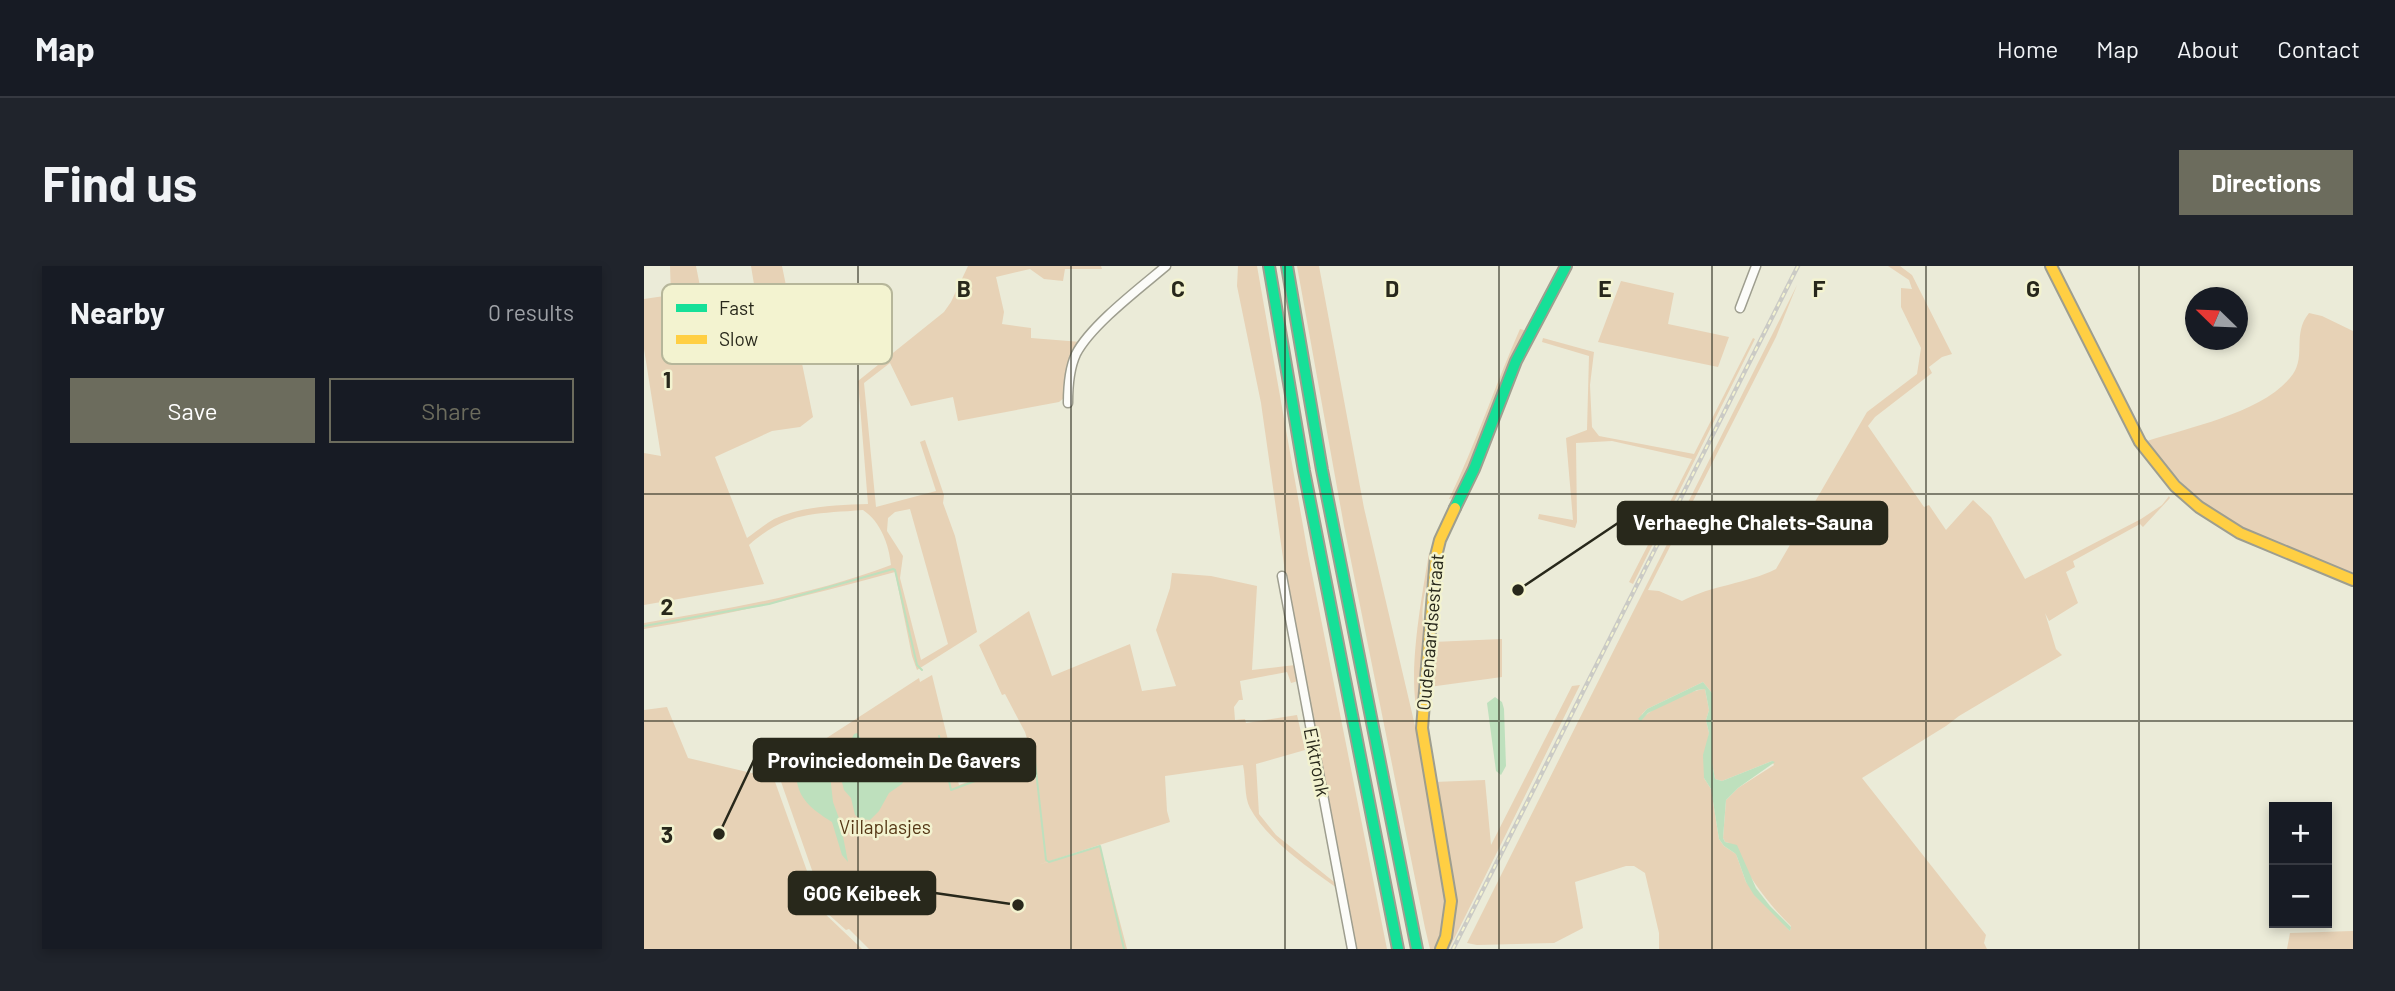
<!DOCTYPE html>
<html lang="en">
<head>
<meta charset="utf-8">
<style>
  :root { --surface:#171b24; --page:#20242c; --text:#f1f3f6; --muted:#9ea1a6; --line:#363941; --accent:#6c6c5d }
  body { margin:0; font-family:Barlow,sans-serif; background:var(--page); color:var(--text) }
  .controls { position:absolute; right:21px; bottom:21px; display:grid; overflow:hidden; border-radius:0px; box-shadow:0 4px 10px #0003 }
  .controls button { width:63px; height:63px; display:grid; place-items:center; padding:0; border:0; border-bottom:2px solid var(--line); background:var(--surface); color:var(--text); font:35px sans-serif }
  .compass { position:absolute; left:1541px; top:21px; width:63px; height:63px; border-radius:50%; background:var(--surface); box-shadow:0 4px 10px #0003; rotate:293deg }
  .list { margin:0; padding:0; list-style:none }
  h2 { display:flex; justify-content:space-between; align-items:center; height:91px; margin:0; padding:0 28px; font-size:30px }
  h2 small { font-size:23px; font-weight:400; color:var(--muted) }
  .actions { display:flex; gap:14px; padding:21px 28px }
  .actions a { flex:1; padding:16px 0; border:2px solid var(--accent); border-radius:0px; text-align:center; font-size:24px; color:var(--accent) }
  .actions .main { background:var(--accent); color:#fff }
  .map { position:relative; flex:none; width:1709px; height:683px; overflow:hidden; border-radius:0px }
  header { display:flex; align-items:center; gap:42px; box-sizing:border-box; height:98px; padding:0 35px; background:var(--surface); border-bottom:2px solid var(--line) }
  header strong { font-size:33px }
  nav { display:flex; gap:38px; margin-inline-start:auto; font-size:24px }
  .intro { display:flex; align-items:center; justify-content:space-between; box-sizing:border-box; height:168px; padding:0 42px }
  h1 { margin:0; font-size:49px }
  .button { padding:18px 32px; border-radius:0px; background:var(--accent); color:#fff; font-size:24px; font-weight:700 }
  main { display:flex; gap:42px; padding:0 42px }
  aside { flex:1; background:var(--surface); border-radius:0px; box-shadow:0 4px 10px #0003 }
  .map>svg:first-child { display:block }
  .green { fill:#e7d2b6; fill-rule:evenodd }
  .water { fill:#bee0bd }
  .lines { fill:none; stroke-linecap:round; stroke-linejoin:round }
  .stream { stroke:#bee0bd; stroke-width:2 }
  .street-casing { stroke:#9e9e8f; stroke-width:11 }
  .fast-casing { stroke:#9e9e8f; stroke-width:14 }
  .slow-casing { stroke:#9e9e8f; stroke-width:14 }
  .street { stroke:#fcfcf9; stroke-width:8 }
  .fast { stroke:#16e098; stroke-width:10 }
  .slow { stroke:#ffcf43; stroke-width:10 }
  .rail-casing { stroke:#cacac5; stroke-width:4.5 }
  .rail { stroke:#f3f3d0; stroke-width:2; stroke-dasharray:5; stroke-linecap:butt }
  .grid { fill:none; stroke:#28281b; stroke-width:2; stroke-opacity:0.55 }
  .labels { text-anchor:middle; stroke-width:5; stroke-linejoin:round; paint-order:stroke }
  .street-label { font-size:19px; fill:#28281b; stroke:#f3f3d0 }
  .park-label { font-size:19px; fill:#553716; stroke:#f3f3d0 }
  .key { fill:#f3f3d0; stroke:#b6b69a; stroke-width:2 }
  .key-label { font-size:19px; fill:#28281b }
  .grid-label { font-size:23px; text-anchor:middle; font-weight:bold; fill:#28281b; stroke:#f3f3d0; stroke-width:5; stroke-linejoin:round; paint-order:stroke }
  .leader { fill:none; stroke:#28281b; stroke-width:2.5 }
  .callout-dot { fill:#28281b; stroke:#f3f3d0; stroke-width:2.5 }
  .callout { fill:#28281b; stroke:#28281b; stroke-width:2.5 }
  .callout-label { font-size:21px; text-anchor:middle; font-weight:bold; fill:#fff }
</style>
</head>
<body>
<header>
<strong>Map</strong>
<nav><a>Home</a><a>Map</a><a>About</a><a>Contact</a></nav>
</header>
<div class="intro"><h1>Find us</h1><a class="button">Directions</a></div>
<main>
<aside>
<h2>Nearby<small>0 results</small></h2>
<ul class="list">
</ul>
<div class="actions"><a class="main">Save</a><a>Share</a></div>
</aside>
<div class="map">
<svg width="1709" height="683" viewBox="0 0 1709 683">
  <rect width="100%" height="100%" fill="#ebebd8"/>
  <!-- green -->
  <path class="green" d="M 26,0 L 52,0 L 66,71 L 117,61 L 107,0 L 138,0 L 169,151 L 156,161 L 128,165 L 71,191 L 103,272 C 112,266 121,258 130,253 C 158,240 194,239 224,238 L 214,115 L 300,46 L 307,36 L 324,0 L 457,0 L 458,3 L 421,3 L 419,15 L 400,13 L 386,3 L 352,11 L 360,46 L 358,58 L 387,62 L 387,72 L 437,76 L 420,132 L 415,136 L 314,155 L 309,131 L 267,140 L 246,97 L 220,117 L 232,241 L 292,225 L 276,176 L 281,174 L 300,229 L 299,237 L 311,270 L 333,366 L 273,404 L 268,390 L 251,306 C 168,329 85,349 0,363 L 0,357 C 83,343 168,329 247,299 C 245,279 237,256 219,244 C 171,248 143,245 105,279 L 120,318 L 0,339 L 0,187 L 17,190 L 0,83 L 0,33 L 27,29 ZM 266,243 L 304,378 L 277,394 L 256,312 L 259,290 L 243,265 L 244,252 L 251,246 Z
    M 594,0 L 613,0 L 664,288 L 743,683 L 712,683 L 643,320 L 617,137 L 593,20 Z
    M 653,0 L 675,0 L 720,242 L 772,464 L 802,622 L 802,651 L 793,683 L 786,683 L 781,662 L 700,260 Z
    M 1244,0 L 1256,0 L 1268,9 L 1308,88 L 1298,91 L 1285,101 L 1288,107 L 1231,151 L 1224,160 L 1280,241 L 1285,239 L 1302,264 L 1329,234 L 1347,251 L 1381,313 L 1497,253 L 1518,239 L 1525,230 L 1526,232 L 1499,261 L 1496,258 L 1429,295 L 1431,301 L 1422,306 L 1434,337 L 1405,355 L 1401,347 L 1412,383 L 1418,389 L 1315,450 L 1302,460 L 1218,512 L 1342,669 L 1340,677 L 1343,683 L 1015,683 L 1015,667 L 1001,607 L 990,600 L 982,600 L 931,616 L 939,662 L 910,677 L 833,679 L 823,677 L 1153,19 L 1132,71 L 1004,324 L 1015,325 L 1038,335 C 1068,319 1102,318 1132,303 L 1223,146 L 1273,108 L 1277,82 L 1257,41 L 1257,22 L 1268,23 L 1265,14 ZM 1059,416 L 1068,427 L 1068,497 L 1071,513 L 1078,515 L 1128,495 L 1130,499 L 1094,522 L 1082,534 L 1079,572 L 1081,576 L 1085,577 C 1104,608 1121,635 1147,660 L 1146,665 L 1102,616 L 1092,588 L 1080,580 L 1075,573 L 1067,523 L 1060,512 L 1065,467 L 1062,454 L 1065,444 L 1061,423 C 1048,423 1005,443 997,454 L 998,448 L 1003,443 Z
    M 977,15 L 1030,27 L 1024,58 L 1085,71 L 1074,101 L 954,76 Z
    M 1665,47 L 1678,50 L 1709,65 L 1709,308 C 1673,293 1633,281 1599,262 C 1561,242 1527,210 1503,175 C 1546,161 1622,146 1649,108 C 1662,89 1648,68 1665,47 Z
    M 876,63 L 880,64 L 880,71 L 834,184 L 810,232 L 805,233 C 832,178 851,119 876,63 Z
    M 899,72 L 950,86 L 946,119 L 948,161 L 955,170 L 1050,188 L 1109,72 L 1111,73 L 989,318 L 985,316 L 1048,193 L 968,175 L 932,177 L 933,256 L 931,262 L 894,253 L 895,248 L 929,254 L 922,172 L 943,164 L 945,90 L 898,76 Z
    M 785,287 L 788,290 C 786,310 773,345 781,362 L 775,453 C 762,413 778,330 785,287 Z
    M 528,307 L 567,310 L 613,320 L 608,404 L 651,399 L 654,415 L 647,417 L 643,406 L 596,415 L 599,434 L 595,434 L 590,441 L 591,454 L 601,453 L 602,457 L 653,449 L 661,484 L 612,498 L 615,548 L 632,569 L 695,620 L 696,624 C 666,603 624,575 606,542 C 600,531 602,512 599,499 L 521,510 L 523,545 L 526,556 L 394,599 L 456,580 L 483,683 L 225,683 L 205,663 L 202,664 L 183,647 L 135,510 L 130,513 L 177,644 L 218,683 L 0,683 L 0,444 L 23,441 L 44,492 L 116,509 L 127,504 L 155,484 L 158,488 L 275,412 L 276,416 L 288,409 L 315,519 L 389,492 L 381,466 L 361,428 L 358,429 L 335,379 L 385,345 L 408,410 L 486,378 L 498,425 L 532,420 L 512,364 L 526,322 Z
    M 858,373 L 858,411 L 785,421 L 789,376 Z
    M 936,419 L 805,683 L 801,683 L 807,664 L 790,516 L 841,514 L 847,579 L 928,420 Z
    M 1709,665 L 1709,683 L 1643,683 L 1646,667 Z"/>
  <!-- water -->
  <path class="water" d="M 1059,416 L 1068,427 L 1068,497 L 1071,513 L 1078,515 L 1128,495 L 1131,496 L 1094,522 L 1082,534 L 1079,572 L 1081,576 L 1093,579 L 1112,622 L 1126,640 L 1147,661 L 1146,665 L 1110,629 L 1102,616 L 1092,588 L 1080,580 L 1075,573 L 1067,523 L 1060,512 L 1059,489 L 1065,467 L 1062,454 L 1065,444 L 1061,423 L 1053,424 L 1004,447 L 997,455 L 994,453 L 1003,443 Z
    M 851,431 L 858,436 L 860,443 L 862,500 L 857,509 L 852,505 L 843,437 Z
    M 213,467 L 221,479 L 224,475 L 228,474 C 239,476 264,479 274,477 L 277,479 L 276,488 L 258,518 L 245,527 L 235,545 L 226,554 L 217,553 L 211,549 L 207,532 L 200,524 L 196,508 L 200,488 L 210,468 Z
    M 171,493 L 178,494 L 185,500 L 189,536 L 196,555 L 204,596 L 198,589 L 188,556 C 164,541 151,530 152,501 L 156,496 Z"/>
  <g class="lines">
    <!-- stream -->
    <path class="stream" d="M 0,360 L 125,338 L 249,303 L 251,304 L 273,399 L 278,404
      M 295,470 L 307,524 L 387,494 L 391,496 L 402,594 L 405,596 L 456,580 L 480,683"/>
    <!-- street casing -->
    <g class="street-casing">
      <path id="street" d="M 1096,42 L 1112,0
        M 424,137 C 424,120 425,103 432,88 C 447,59 496,22 522,0
        M 638,310 L 708,683"/>
    </g>
    <!-- fast casing -->
    <g class="fast-casing">
      <path id="fast" d="M 625,0 L 660,205 L 754,683
        M 643,0 L 678,204 L 773,683
        M 811,242 L 830,203 L 872,95 L 922,0"/>
    </g>
    <!-- slow casing -->
    <g class="slow-casing">
      <path id="slow" d="M 1407,0 L 1496,176 L 1531,220 L 1555,241 L 1596,267 L 1709,314
        M 797,683 L 802,671 L 807,635 L 778,462 L 792,290 L 796,274 L 811,242"/>
    </g>
    <!-- street -->
    <use href="#street" class="street"/>
    <!-- fast -->
    <use href="#fast" class="fast"/>
    <!-- slow -->
    <use href="#slow" class="slow"/>
    <!-- rail casing -->
    <g class="rail-casing">
      <path id="rail" d="M 809,683 L 1154,0"/>
    </g>
    <!-- rail -->
    <use href="#rail" class="rail"/>
  </g>
  <!-- grid -->
  <path class="grid" d="M 214,0 L 214,683M 427,0 L 427,683M 641,0 L 641,683M 855,0 L 855,683M 1068,0 L 1068,683M 1282,0 L 1282,683M 1495,0 L 1495,683M 0,228 L 1709,228M 0,455 L 1709,455"/>
  <g class="labels">
    <!-- street labels -->
    <g class="street-label">
      <text transform="translate(786 366) rotate(-85)" y="7">Oudenaardsestraat</text>
      <text transform="translate(673 496) rotate(79)" y="7">Eiktronk</text>
    </g>
    <!-- park labels -->
    <g class="park-label">
      <text x="241" y="568">Villaplasjes</text>
    </g>
  </g>
  <!-- legend -->
  <rect x="18" y="18" width="230" height="80" rx="10" class="key"/>
  <rect x="32" y="38" width="31" height="8" fill="#16e098"/>
  <rect x="32" y="69" width="31" height="9" fill="#ffcf43"/>
  <g class="key-label">
    <text x="75" y="49">Fast</text>
    <text x="75" y="80">Slow</text>
  </g>
  <g class="grid-label">
    <text x="320" y="31">B</text>
    <text x="534" y="31">C</text>
    <text x="748" y="31">D</text>
    <text x="961" y="31">E</text>
    <text x="1175" y="31">F</text>
    <text x="1389" y="31">G</text>
    <text x="23" y="122">1</text>
    <text x="23" y="349">2</text>
    <text x="23" y="577">3</text>
  </g>
  <!-- callouts -->
  <path class="leader" d="M874 324L974 257M75 568L110 494M374 639L291 627"/>
  <g class="callout-dot">
    <circle cx="874" cy="324" r="7"/>
    <circle cx="75" cy="568" r="7"/>
    <circle cx="374" cy="639" r="7"/>
  </g>
  <g class="callout">
    <rect x="974" y="236" width="269" height="42" rx="7"/>
    <rect x="110" y="473" width="281" height="42" rx="7"/>
    <rect x="145" y="606" width="146" height="42" rx="7"/>
  </g>
  <g class="callout-label">
    <text x="1109" y="264">Verhaeghe Chalets-Sauna</text>
    <text x="250" y="502">Provinciedomein De Gavers</text>
    <text x="218" y="635">GOG Keibeek</text>
  </g>
</svg>
<div class="controls">
<button>+</button>
<button>−</button>
</div>
<svg class="compass" viewBox="-18 -18 36 36"><path d="M0-13l5 13h-10z" fill="#e53935"/><path d="M0 13l5-13h-10z" fill="#9ea1a6"/></svg>
</div>
</main>
</body>
</html>
